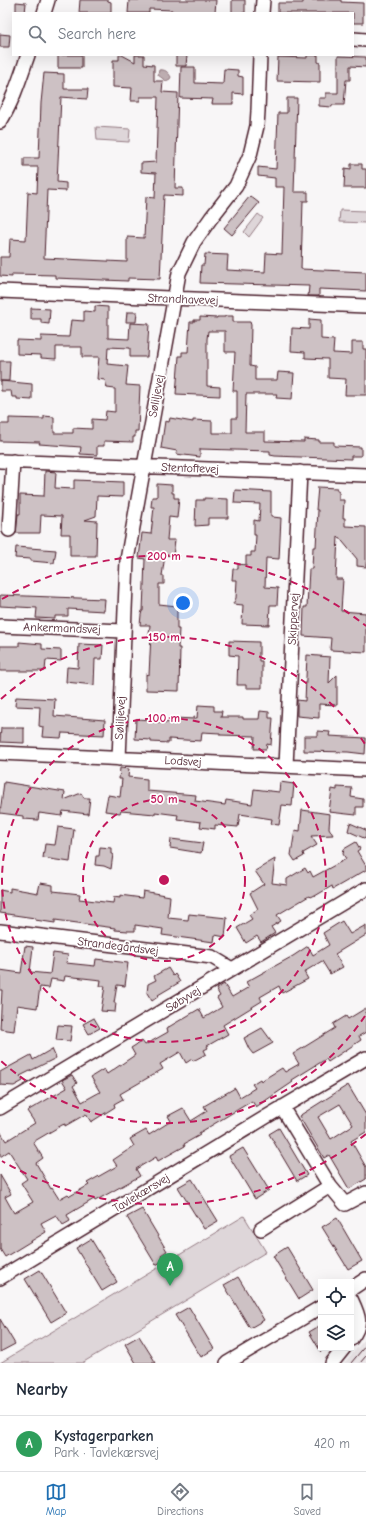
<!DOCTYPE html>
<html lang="en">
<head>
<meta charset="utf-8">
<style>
  :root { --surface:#fff; --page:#f2f2f3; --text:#1f2937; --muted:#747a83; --line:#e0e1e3; --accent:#1f6fb2 }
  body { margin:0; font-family:"Comic Neue",sans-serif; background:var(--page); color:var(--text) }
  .controls { position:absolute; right:12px; bottom:12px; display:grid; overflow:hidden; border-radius:0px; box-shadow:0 4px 16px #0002 }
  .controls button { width:36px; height:36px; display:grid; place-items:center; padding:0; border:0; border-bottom:1px solid var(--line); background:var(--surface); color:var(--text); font:20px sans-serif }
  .you { position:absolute; left:183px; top:603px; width:14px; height:14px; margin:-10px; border:3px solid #fff; border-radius:50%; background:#1a73e8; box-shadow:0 0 0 6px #1a73e833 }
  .badge { display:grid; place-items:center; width:26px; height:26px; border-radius:50%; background:var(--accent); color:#fff; font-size:13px; font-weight:700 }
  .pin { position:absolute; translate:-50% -33px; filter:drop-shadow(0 1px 2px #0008) }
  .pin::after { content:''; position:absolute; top:21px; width:14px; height:12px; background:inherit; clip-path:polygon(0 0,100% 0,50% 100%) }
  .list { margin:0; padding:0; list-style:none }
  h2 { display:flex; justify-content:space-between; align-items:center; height:52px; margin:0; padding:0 16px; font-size:17px }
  h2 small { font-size:13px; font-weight:400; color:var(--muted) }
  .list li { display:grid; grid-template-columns:26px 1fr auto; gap:12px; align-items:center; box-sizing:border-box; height:56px; padding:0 16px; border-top:1px solid var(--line) }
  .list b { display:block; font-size:15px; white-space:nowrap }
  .list p { margin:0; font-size:13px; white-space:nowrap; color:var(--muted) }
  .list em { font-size:13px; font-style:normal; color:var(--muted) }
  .icon { flex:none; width:22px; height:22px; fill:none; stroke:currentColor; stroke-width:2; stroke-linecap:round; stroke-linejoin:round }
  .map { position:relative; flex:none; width:366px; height:1363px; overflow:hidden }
  .search { position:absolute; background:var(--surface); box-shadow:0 4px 16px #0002; left:12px; right:12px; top:12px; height:44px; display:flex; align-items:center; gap:10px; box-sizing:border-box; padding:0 14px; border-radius:0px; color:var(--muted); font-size:15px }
  .sheet { height:108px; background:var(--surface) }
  nav { display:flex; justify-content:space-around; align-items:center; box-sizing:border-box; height:56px; border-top:1px solid var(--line); background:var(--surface); font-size:11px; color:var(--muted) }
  nav a { display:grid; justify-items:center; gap:2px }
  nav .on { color:var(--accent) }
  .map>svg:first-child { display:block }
  .built { fill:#ebe6e8 }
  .green { fill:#ded6d9; stroke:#947a82 }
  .water { fill:#bdadb0; stroke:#8f747b }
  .building { fill:#cdc1c4; stroke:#4a1f2b; fill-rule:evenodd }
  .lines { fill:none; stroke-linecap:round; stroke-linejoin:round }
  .street-casing { stroke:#4a1f2b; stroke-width:16 }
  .street { stroke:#fff; stroke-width:13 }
  .tram { stroke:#4a1f2b; stroke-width:1 }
  .ring { fill:none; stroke:#c2185b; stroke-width:2; stroke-dasharray:7 5 }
  .labels { text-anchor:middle; stroke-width:3.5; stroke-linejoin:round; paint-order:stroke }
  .street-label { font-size:12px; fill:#4a1f2b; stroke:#fff }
  .centre { fill:#c2185b; stroke:#fff; stroke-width:2 }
  .ring-label { font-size:12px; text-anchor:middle; font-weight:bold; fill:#c2185b; stroke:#fff; stroke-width:3.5; stroke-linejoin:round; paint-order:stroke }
</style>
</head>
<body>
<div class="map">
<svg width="366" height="1363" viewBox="0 0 366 1363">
  <rect width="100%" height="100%" fill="#f8f6f7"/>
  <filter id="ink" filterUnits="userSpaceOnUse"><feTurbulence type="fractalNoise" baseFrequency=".025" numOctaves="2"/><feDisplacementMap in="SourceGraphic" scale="8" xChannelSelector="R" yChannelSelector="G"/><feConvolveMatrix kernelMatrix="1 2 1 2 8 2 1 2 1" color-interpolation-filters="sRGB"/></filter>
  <g filter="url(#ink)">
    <!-- built -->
    <path class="built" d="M 366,1338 L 366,1363 L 344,1363 L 353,1353 Z"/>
    <!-- green -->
    <path class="green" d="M 96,127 L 130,129 L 129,142 L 97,140 Z
      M 340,210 L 366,211 L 366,223 L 339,222 Z
      M 258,214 L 263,218 L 249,237 L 244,232 Z
      M 244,1216 L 266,1252 L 82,1363 L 0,1363 Z"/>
    <!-- water -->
    <path class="water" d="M 159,70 C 165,69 168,72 171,77 L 170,79 L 166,81 L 158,75 Z"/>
    <!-- building -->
    <path class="building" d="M 80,0 L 108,0 L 108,1 L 111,2 L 111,13 L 79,13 Z
      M 129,0 L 216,0 L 215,13 L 172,13 L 172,10 L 149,9 L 149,13 L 128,13 Z
      M 232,0 L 245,0 L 245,13 L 232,13 Z
      M 303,0 L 341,0 L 341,2 L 363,3 L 363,23 L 353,23 L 353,13 L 278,13 L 278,3 L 303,3 Z
      M 16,2 L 26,3 L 25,13 L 16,12 Z
      M 0,34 L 10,35 L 9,47 L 0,47 Z
      M 58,55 L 82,55 L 82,68 L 58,68 Z
      M 119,55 L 122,55 L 135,62 L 135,55 L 144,55 L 144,64 L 154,65 L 154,81 L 163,81 L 162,92 L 178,93 L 175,188 L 183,188 L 183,196 L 164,195 L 160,279 L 128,278 L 128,281 L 55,278 L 55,275 L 12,274 L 12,277 L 0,276 L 0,257 L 9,257 L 10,239 L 26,240 L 28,192 L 37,193 L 38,167 L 24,167 L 24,158 L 39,158 L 41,103 L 44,73 L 64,74 L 64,89 L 88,89 L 87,99 L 61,97 L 57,182 L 66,183 L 66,191 L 47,190 L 44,258 L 127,262 L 127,237 L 144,238 L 146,197 L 155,198 L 156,173 L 141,172 L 141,163 L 156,162 L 158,97 L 140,97 L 140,101 L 131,101 L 132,88 L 113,87 L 113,60 L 119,60 Z
      M 176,55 L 187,55 L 186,66 L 176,66 Z
      M 307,55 L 318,55 L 318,62 L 320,63 L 320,82 L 277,81 L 278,57 L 307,58 Z
      M 338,56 L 366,57 L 366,67 L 350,66 L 350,80 L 346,80 L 344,105 L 332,105 L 332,107 L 319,106 L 319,98 L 326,98 L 326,93 L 338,93 Z
      M 181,67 L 195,67 L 195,83 L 223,84 L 224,69 L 238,70 L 238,76 L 243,77 L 243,94 L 233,93 L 233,104 L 212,104 L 213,99 L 180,98 Z
      M 287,98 L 297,98 L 294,192 L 308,192 L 308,201 L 303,201 L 301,269 L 366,272 L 366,291 L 319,289 L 319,296 L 308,296 L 309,286 L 200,283 L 201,265 L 204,265 L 205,254 L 228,255 L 227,270 L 265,272 L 266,253 L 282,254 L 284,187 L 275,187 L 275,178 L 258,176 L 258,167 L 276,169 L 278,113 L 287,113 Z
      M 351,164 L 362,164 L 362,169 L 366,169 L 366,188 L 344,188 L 345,168 L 351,169 Z
      M 250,196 L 259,203 L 232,235 L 224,228 Z
      M 95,306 L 108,307 L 108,338 L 129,339 L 130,323 L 149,324 L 147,357 L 130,357 L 130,348 L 108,347 L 107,364 L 128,366 L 126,385 L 140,386 L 138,431 L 135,431 L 135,437 L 133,437 L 133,442 L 104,441 L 104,446 L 97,446 L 97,455 L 80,454 L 81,447 L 39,444 L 40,442 L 0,441 L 0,424 L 9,424 L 9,418 L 44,419 L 44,416 L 54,417 L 54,433 L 73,433 L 73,428 L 92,429 L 92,419 L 105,420 L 106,411 L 115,412 L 115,389 L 107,388 L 105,380 L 97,379 L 99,357 L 82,357 L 82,347 L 56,347 L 56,359 L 41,358 L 41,355 L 17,354 L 17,340 L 41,341 L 41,336 L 69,337 L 71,320 L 84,321 L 84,311 L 95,312 Z
      M 31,308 L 50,309 L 49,324 L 41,323 L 41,319 L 31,319 Z
      M 127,312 L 137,312 L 136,322 L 126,322 Z
      M 225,316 L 233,316 L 233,322 L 250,322 L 251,325 L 250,366 L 255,367 L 255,380 L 277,380 L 278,372 L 294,373 L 292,399 L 276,398 L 277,394 L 246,394 L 245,432 L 265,432 L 265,441 L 304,442 L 304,439 L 319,440 L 319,442 L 334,442 L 334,446 L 361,447 L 361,456 L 351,456 L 351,459 L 275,456 L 270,455 L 270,451 L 200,449 L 200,457 L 176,454 L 177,451 L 161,448 L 165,421 L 169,422 L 170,418 L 193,422 L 193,420 L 212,421 L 212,433 L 232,433 L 232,418 L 237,418 L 237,391 L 233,391 L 235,352 L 225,352 L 225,331 L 208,331 L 207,339 L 207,386 L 220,387 L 220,396 L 176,394 L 179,356 L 182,356 L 182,352 L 188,352 L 190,322 L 194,322 L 194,320 L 200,320 L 200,317 L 217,318 L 217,317 L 225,317 Z
      M 309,319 L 321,320 L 321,339 L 334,340 L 333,353 L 352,354 L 352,342 L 363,342 L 363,349 L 366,349 L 366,395 L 345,395 L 346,379 L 328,378 L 328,359 L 305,358 L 305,352 L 291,351 L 292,328 L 309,329 Z
      M 0,361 L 10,361 L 9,381 L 0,381 Z
      M 1,381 L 32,384 L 32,400 L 17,399 L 17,397 L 12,397 L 11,391 L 1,391 Z
      M 45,471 L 56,472 L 55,488 L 74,489 L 74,480 L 123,482 L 123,497 L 97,496 L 96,516 L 85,520 L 97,521 L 96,556 L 70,556 L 70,534 L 61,534 L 62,516 L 41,515 L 40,533 L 16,533 L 18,514 L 20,514 L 20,495 L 44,496 Z
      M 157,484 L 172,485 L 172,493 L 174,493 L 174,498 L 179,498 L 177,518 L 169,517 L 167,540 L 175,540 L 173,556 L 165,555 L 162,576 L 164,576 L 164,584 L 159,584 L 159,604 L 177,606 L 177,629 L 179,629 L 178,648 L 180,648 L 179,691 L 146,690 L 146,674 L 149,675 L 151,635 L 149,635 L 150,625 L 140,625 L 141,615 L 142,611 L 143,611 L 145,559 L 139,558 L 142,533 L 151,534 L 154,507 L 151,507 L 152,497 L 157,497 Z
      M 318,487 L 337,488 L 337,491 L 339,491 L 339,500 L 344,500 L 343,518 L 345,518 L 345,526 L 366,527 L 366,567 L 357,566 L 357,559 L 338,536 L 336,579 L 343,579 L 341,611 L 366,613 L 366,652 L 330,650 L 331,638 L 303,636 L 304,607 L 307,607 L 309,569 L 312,569 L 313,547 L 316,547 L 318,510 L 316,510 Z
      M 235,490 L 271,492 L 271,516 L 273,516 L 273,517 L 281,518 L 279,559 L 266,558 L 265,587 L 278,588 L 277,605 L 270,605 L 269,625 L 242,624 L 243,605 L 233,604 L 236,598 L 237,580 L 232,580 L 233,569 L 238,569 L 238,564 L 246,565 L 246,556 L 251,556 L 251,552 L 255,552 L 256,535 L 254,535 L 254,520 L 259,521 L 260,504 L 234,503 Z
      M 204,498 L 228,499 L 228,518 L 208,518 L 208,525 L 195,526 L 196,500 L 204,500 Z
      M 16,547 L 56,550 L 54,563 L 31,561 L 31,559 L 15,558 Z
      M 0,595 L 105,599 L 104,611 L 68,609 L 68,616 L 55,616 L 55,619 L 36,618 L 37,608 L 0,606 Z
      M 229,641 L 259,642 L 259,661 L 262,661 L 262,688 L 246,688 L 246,685 L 237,685 L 238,656 L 229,655 Z
      M 19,642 L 42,644 L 42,649 L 61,650 L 61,661 L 46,660 L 45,671 L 0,671 L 0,646 L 19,646 Z
      M 79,644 L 103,645 L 102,659 L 95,659 L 94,685 L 66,682 L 67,667 L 78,668 Z
      M 307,655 L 330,657 L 329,683 L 337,675 L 337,705 L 319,704 L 319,718 L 297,716 L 297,700 L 305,701 Z
      M 16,697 L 55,699 L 54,716 L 105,720 L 104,735 L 62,733 L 61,738 L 42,737 L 43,727 L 39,726 L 40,707 L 15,706 Z
      M 198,705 L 214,706 L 214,711 L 222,711 L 221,717 L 243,717 L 243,719 L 259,719 L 260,711 L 269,712 L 269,718 L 273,718 L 271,745 L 267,744 L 266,749 L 254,749 L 255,736 L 220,735 L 220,733 L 202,732 L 201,741 L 169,739 L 169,743 L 151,742 L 151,740 L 135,739 L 136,719 L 155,720 L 155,722 L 174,723 L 174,718 L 194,719 L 194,717 L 197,718 Z
      M 1,728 L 24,728 L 24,743 L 0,742 Z
      M 318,731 L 330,732 L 329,736 L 366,738 L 365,754 L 348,752 L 304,751 L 304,736 L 318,736 Z
      M 120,768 L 129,769 L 128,777 L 147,779 L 147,791 L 196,795 L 195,801 L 225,805 L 226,800 L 252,804 L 254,789 L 279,792 L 280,782 L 294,784 L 292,806 L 282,805 L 279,825 L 271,824 L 272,819 L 240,814 L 238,827 L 215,825 L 215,829 L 200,827 L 201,822 L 177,819 L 178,815 L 155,812 L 155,814 L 121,811 L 120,813 L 105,811 L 108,795 L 120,797 L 122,779 L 119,779 Z
      M 4,782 L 65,792 L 64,800 L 81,793 L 84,798 L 90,798 L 88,814 L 63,811 L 62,816 L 39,813 L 38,820 L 23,819 L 23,816 L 0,813 Z
      M 337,787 L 352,788 L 351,797 L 363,799 L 363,807 L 356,807 L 356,815 L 329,812 L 332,789 L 337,790 Z
      M 302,810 L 330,814 L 329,828 L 333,835 L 311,836 L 317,845 L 303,853 L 304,856 L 295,861 L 291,855 L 295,830 L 300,831 Z
      M 350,823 L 366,830 L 366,839 L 348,831 Z
      M 58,827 L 74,829 L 70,862 L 43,858 L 45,844 L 55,845 Z
      M 171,839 L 203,843 L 201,853 L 170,848 Z
      M 356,842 L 360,849 L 357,851 L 366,866 L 366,870 L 333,889 L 332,886 L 315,896 L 314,895 L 310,897 L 309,896 L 277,915 L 281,921 L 271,927 L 275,933 L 261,942 L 257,936 L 246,943 L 237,928 L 252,919 L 249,915 L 258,909 L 250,893 L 264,884 L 255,871 L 275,859 L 272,883 L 287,885 L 287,879 L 305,868 L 308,873 L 310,871 L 313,877 L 346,859 L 343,854 L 344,849 Z
      M 100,847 L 111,848 L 111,854 L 113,854 L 111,869 L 104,866 L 95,865 L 96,856 L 99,856 Z
      M 40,883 L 53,885 L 53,891 L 80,894 L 79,899 L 113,903 L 114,897 L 120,898 L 120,895 L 142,898 L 143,891 L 170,896 L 168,918 L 188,920 L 189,914 L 227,918 L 225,937 L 215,935 L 214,942 L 162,935 L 163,929 L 135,925 L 135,931 L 128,931 L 115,930 L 115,928 L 55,920 L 55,923 L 35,920 L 35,918 L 0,913 L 0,890 L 10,892 L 10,888 L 38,893 Z
      M 342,921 L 350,934 L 366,925 L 366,935 L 335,954 L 343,967 L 330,974 L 322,961 L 304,972 L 308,979 L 282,993 L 279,986 L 260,997 L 262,1001 L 223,1025 L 228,1034 L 207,1046 L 208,1048 L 204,1050 L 206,1054 L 193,1061 L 192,1059 L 186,1063 L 180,1052 L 160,1064 L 163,1069 L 120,1094 L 123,1099 L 114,1104 L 115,1107 L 91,1122 L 86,1114 L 65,1126 L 65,1124 L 62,1125 L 33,1142 L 43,1158 L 36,1163 L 51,1189 L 52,1188 L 59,1199 L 68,1194 L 70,1196 L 89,1185 L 87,1183 L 117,1166 L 113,1160 L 134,1146 L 130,1139 L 146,1130 L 149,1135 L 171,1121 L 168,1116 L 183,1108 L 191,1121 L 207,1111 L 204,1106 L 235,1088 L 240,1097 L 255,1088 L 252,1084 L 260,1079 L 261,1081 L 282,1068 L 285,1072 L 299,1064 L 293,1054 L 335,1028 L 333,1024 L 346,1016 L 348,1019 L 366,1008 L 366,1032 L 359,1036 L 361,1040 L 328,1062 L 326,1059 L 292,1080 L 293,1082 L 256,1107 L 252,1101 L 199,1133 L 200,1135 L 184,1144 L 185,1146 L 158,1161 L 156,1157 L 136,1169 L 140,1176 L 95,1201 L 94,1199 L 67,1215 L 70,1221 L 63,1225 L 56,1215 L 41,1223 L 46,1232 L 5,1257 L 0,1249 L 0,1175 L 11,1194 L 5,1197 L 14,1213 L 33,1202 L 21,1183 L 27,1179 L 9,1151 L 0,1157 L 0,1131 L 6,1141 L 35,1123 L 27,1111 L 67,1088 L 62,1080 L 72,1075 L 77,1083 L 73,1086 L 82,1102 L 100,1092 L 91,1077 L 104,1069 L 107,1074 L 135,1055 L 131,1048 L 142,1041 L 145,1045 L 168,1032 L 167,1028 L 199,1009 L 204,1018 L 222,1007 L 217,998 L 220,996 L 216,989 L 224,984 L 232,997 L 249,987 L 246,982 L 293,956 L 308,946 L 313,955 L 329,945 L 323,933 Z
      M 25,946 L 33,947 L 30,972 L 50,974 L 53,953 L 68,955 L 66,963 L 95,966 L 96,959 L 128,963 L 125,986 L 117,985 L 114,1003 L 116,1003 L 115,1012 L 101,1011 L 105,986 L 100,986 L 101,980 L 65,976 L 64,981 L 51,979 L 49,988 L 40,987 L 37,1008 L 17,1005 L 14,1031 L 0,1029 L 2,990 L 0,990 L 0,970 L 21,973 Z
      M 168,968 L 173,976 L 175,974 L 180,982 L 158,995 L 159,996 L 152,1001 L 147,993 L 148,984 L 156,980 L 154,976 Z
      M 94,1018 L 100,1028 L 89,1034 L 83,1024 Z
      M 58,1025 L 72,1026 L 70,1041 L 56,1040 Z
      M 262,1028 L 273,1043 L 253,1054 L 249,1049 L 244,1038 Z
      M 52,1049 L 56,1058 L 20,1076 L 23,1081 L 14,1086 L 0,1085 L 0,1072 L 31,1055 L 33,1060 Z
      M 348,1085 L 366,1115 L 366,1132 L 351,1141 L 366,1167 L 366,1179 L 349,1189 L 329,1155 L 324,1158 L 299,1116 ZM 340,1104 L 353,1125 L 331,1139 L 318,1117 Z
      M 279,1128 L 307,1175 L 297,1181 L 269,1134 Z
      M 243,1148 L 269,1190 L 255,1199 L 229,1156 Z
      M 192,1179 L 218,1221 L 204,1229 L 178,1187 Z
      M 142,1209 L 167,1251 L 161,1255 L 164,1260 L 156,1265 L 127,1217 Z
      M 337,1218 L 362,1261 L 348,1269 L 322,1227 Z
      M 91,1239 L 117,1282 L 102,1291 L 76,1248 Z
      M 287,1247 L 313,1290 L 299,1299 L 273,1256 Z
      M 40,1270 L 66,1313 L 51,1322 L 25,1279 Z
      M 238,1277 L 264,1320 L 250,1328 L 224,1285 Z
      M 189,1307 L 214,1349 L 201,1357 L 175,1315 Z
      M 0,1319 L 15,1344 L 0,1352 Z
      M 321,1325 L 321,1352 L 309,1332 Z
      M 139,1336 L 156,1363 L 136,1363 L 125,1344 Z"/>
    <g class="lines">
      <!-- street casing -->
      <g class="street-casing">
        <path id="street" d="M 44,13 L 48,0
          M 262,13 L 263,0
          M 353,39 L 366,40
          M 0,122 C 13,101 20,78 28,55
          M 0,291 L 366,306
          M 0,461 L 366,475
          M 9,530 L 13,461
          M 0,626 L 124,631
          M 0,753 L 366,770
          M 119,759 L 127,560 L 179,273 L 194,242 L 211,218 L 236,186 L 250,155 L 257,126 L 258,111 L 260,55
          M 286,766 L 300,472
          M 0,931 L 212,957 L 232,969
          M 0,1108 L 366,889
          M 330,1186 L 345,1204 L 366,1193
          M 261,1229 L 330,1186 L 282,1107
          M 0,1278 L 266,1117 L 366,1058
          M 351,1289 L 366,1279
          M 351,1299 C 359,1316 363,1323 351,1339
          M 227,1363 L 321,1307
          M 332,1363 L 344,1348"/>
      </g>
      <!-- street -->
      <use href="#street" class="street"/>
      <!-- tram -->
      <path class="tram" d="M 351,1363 L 366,1345
        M 360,1363 L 366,1356"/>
    </g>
  </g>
  <!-- distance rings -->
  <g class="ring">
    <circle cx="164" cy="880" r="81"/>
    <circle cx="164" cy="880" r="162"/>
    <path d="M365 1016A243 243 0 0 1 1 1061M1 699A243 243 0 0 1 365 744"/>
    <path d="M366 1134A324 324 0 0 1 2 1161M2 599A324 324 0 0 1 366 626"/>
  </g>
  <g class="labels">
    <!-- street labels -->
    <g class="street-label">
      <text transform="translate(183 299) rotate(2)" y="4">Strandhavevej</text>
      <text transform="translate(156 396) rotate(-80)" y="4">Søliljevej</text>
      <text transform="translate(190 468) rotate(2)" y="4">Stentoftevej</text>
      <text transform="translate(293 619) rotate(-87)" y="4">Skippervej</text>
      <text transform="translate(62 628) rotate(2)" y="4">Ankermandsvej</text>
      <text transform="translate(120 718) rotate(-87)" y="4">Søliljevej</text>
      <text transform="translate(183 761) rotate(3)" y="4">Lodsvej</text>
      <text transform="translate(118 946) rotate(7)" y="4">Strandegårdsvej</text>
      <text transform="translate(183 999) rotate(-31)" y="4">Søbyvej</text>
      <text transform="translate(141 1193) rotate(-31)" y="4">Tavlekærsvej</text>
    </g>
  </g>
  <circle cx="164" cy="880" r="6" class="centre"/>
  <g class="ring-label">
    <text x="164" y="560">200 m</text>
    <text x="164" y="641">150 m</text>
    <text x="164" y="722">100 m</text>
    <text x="164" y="803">50 m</text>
  </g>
</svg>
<div class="controls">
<button><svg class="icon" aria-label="locate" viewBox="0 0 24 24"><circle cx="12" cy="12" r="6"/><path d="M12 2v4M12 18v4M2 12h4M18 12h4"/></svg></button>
<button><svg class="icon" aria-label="layers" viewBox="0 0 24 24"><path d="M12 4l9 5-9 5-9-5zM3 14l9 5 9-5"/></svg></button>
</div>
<div class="you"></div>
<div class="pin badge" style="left:170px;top:1286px;background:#2e9e5b">A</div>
<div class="search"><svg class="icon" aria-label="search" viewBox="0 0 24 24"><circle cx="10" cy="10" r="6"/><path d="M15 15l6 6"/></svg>Search here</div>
</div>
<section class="sheet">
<h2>Nearby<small></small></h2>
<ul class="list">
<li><span class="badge" style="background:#2e9e5b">A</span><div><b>Kystagerparken</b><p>Park · Tavlekærsvej</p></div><em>420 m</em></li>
</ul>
</section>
<nav>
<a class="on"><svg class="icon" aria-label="map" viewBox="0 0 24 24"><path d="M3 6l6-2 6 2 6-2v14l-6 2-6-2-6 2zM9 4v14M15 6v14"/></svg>Map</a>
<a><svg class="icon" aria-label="directions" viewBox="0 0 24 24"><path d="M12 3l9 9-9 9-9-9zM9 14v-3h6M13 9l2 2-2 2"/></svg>Directions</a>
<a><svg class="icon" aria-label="saved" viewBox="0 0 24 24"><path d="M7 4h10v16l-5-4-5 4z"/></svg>Saved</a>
</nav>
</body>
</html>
